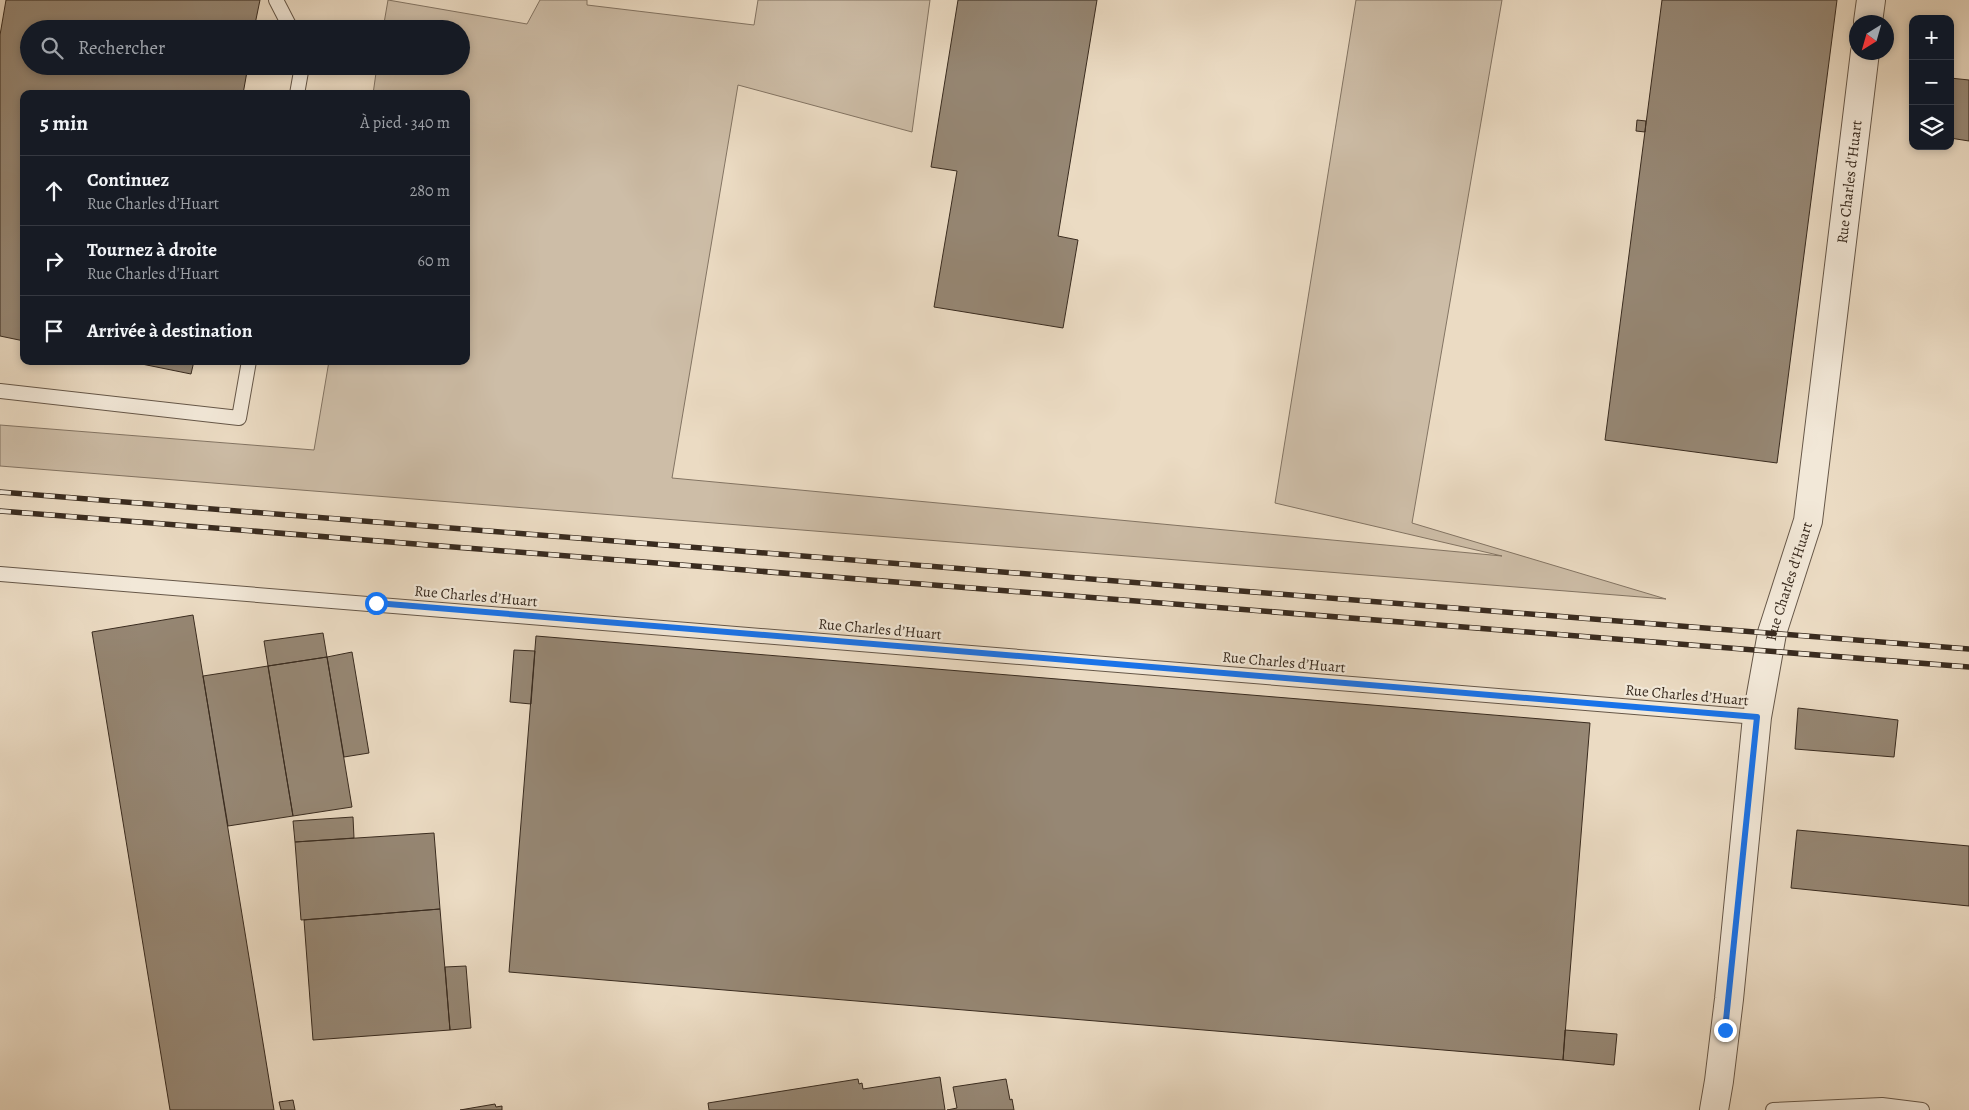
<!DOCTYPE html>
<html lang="fr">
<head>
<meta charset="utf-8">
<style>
  :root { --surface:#171b24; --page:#20242c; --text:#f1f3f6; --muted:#9ea1a6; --line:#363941 }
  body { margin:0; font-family:Alegreya,serif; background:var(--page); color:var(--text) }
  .controls { position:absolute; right:15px; top:15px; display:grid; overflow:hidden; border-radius:10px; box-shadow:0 2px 8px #0003 }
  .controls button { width:45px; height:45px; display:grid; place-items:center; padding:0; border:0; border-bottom:1px solid var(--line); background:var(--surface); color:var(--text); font:25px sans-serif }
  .compass { position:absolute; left:1849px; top:15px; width:45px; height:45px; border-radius:50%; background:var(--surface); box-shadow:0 2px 8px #0003; rotate:217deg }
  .stop { position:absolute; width:15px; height:15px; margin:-11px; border:4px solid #1a73e8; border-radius:50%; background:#fff }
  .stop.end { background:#1a73e8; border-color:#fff; box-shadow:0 1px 5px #0008 }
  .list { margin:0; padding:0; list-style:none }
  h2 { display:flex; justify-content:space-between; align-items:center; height:65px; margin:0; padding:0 20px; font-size:21px }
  h2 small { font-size:16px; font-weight:400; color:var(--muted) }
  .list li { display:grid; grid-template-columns:32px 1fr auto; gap:15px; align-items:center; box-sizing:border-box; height:70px; padding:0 20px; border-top:1px solid var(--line) }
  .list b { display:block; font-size:19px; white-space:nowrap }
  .list p { margin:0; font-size:16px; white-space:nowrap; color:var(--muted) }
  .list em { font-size:16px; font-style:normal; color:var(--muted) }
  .icon { flex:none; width:28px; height:28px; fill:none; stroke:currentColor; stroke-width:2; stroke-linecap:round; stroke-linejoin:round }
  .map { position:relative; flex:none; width:1969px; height:1110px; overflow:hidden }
  .search { position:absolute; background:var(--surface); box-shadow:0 2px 8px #0003; left:20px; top:20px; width:450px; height:55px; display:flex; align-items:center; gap:12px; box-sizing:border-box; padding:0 18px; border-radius:28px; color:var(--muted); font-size:19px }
  .panel { position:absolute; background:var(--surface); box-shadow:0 2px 8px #0003; left:20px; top:90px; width:450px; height:275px; border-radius:10px }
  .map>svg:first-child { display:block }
  .green { fill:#cdbda7; stroke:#837463 }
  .building { fill:#968774; stroke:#392b1f }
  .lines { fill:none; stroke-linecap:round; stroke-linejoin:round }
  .lane-casing { stroke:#665748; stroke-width:16 }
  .street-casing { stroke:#665748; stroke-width:30 }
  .lane { stroke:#f2e8d8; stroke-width:14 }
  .street { stroke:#f2e8d8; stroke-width:28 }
  .rail-casing { stroke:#392b1f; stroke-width:5.5 }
  .rail { stroke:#f2e8d8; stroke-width:4; stroke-dasharray:11; stroke-linecap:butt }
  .route { stroke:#1a73e8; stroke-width:6 }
  .labels { text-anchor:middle; stroke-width:4.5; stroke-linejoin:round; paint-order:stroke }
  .street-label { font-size:15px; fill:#392b1f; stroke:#f2e8d8 }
</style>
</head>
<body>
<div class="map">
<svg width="1969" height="1110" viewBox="0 0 1969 1110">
  <rect width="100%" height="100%" fill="#ebdbc3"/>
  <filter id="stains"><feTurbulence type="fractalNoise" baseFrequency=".004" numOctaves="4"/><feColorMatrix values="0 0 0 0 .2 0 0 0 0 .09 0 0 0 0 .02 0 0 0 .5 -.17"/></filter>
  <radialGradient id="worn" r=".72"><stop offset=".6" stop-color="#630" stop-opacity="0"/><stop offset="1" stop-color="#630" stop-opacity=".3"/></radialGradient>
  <!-- green -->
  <path class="green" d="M 388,0 L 527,24 L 540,0 L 587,0 L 587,5 L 754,25 L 758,0 L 930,0 L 912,132 L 738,85 L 672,478 L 1502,556 L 1275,503 L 1356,0 L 1502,0 L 1412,523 L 1666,599 L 0,466 L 0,425 L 314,450 L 329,361 L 466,361 L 466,94 L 373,94 L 377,66 L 461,66 L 461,29 L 383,29 Z"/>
  <!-- building -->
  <path class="building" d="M 6,0 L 260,0 L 254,29 L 29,29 L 29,66 L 248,66 L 243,94 L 24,94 L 24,341 L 0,336 L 0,35 Z
    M 958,0 L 1097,0 L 1058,236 L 1078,240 L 1063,328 L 934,307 L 957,171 L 931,167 Z
    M 1662,0 L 1837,0 L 1777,463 L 1605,440 Z
    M 1950,78 L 1969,80 L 1969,141 L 1950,138 Z
    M 1637,120 L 1646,121 L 1645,132 L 1636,131 Z
    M 127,361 L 194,361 L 191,374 Z
    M 193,615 L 203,676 L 274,1110 L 170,1110 L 92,632 Z
    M 323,633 L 327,657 L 268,666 L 264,641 Z
    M 536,636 L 1590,723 L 1563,1060 L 509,972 Z
    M 514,650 L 535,651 L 531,704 L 510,702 Z
    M 352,652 L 369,753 L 344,757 L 327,657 Z
    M 327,657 L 352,807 L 293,816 L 268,666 Z
    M 268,666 L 293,816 L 228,826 L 203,676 Z
    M 1798,708 L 1898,720 L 1894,757 L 1795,749 Z
    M 353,817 L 354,838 L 295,842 L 293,821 Z
    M 1797,830 L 1969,846 L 1969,906 L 1791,888 Z
    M 434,833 L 440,909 L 301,920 L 295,842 Z
    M 440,909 L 450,1030 L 313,1040 L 304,920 Z
    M 466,966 L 471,1028 L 450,1030 L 445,967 Z
    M 1565,1030 L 1617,1034 L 1614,1065 L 1563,1060 Z
    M 940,1077 L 945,1110 L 709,1110 L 708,1103 L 858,1079 L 859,1084 L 862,1083 L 863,1089 Z
    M 1006,1079 L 1010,1100 L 1012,1099 L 1014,1110 L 947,1110 L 957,1108 L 953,1087 Z
    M 293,1100 L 295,1110 L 281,1110 L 279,1102 Z
    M 495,1104 L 496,1107 L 502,1106 L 502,1110 L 460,1110 Z"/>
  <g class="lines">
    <!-- lane casing -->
    <g class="lane-casing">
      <path id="lane" d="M 276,0 L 291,29
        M 297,94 L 302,66
        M 0,391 L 239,418 L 249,361
        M 0,574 L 1757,717
        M 1773,1110 L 1882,1105 L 1922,1110"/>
    </g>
    <!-- street casing -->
    <g class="street-casing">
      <g id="street">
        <path d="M 1868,22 L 1871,0"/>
        <path id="s1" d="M 1714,1110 L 1719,1081 L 1729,999 L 1757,717 L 1772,633 L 1808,521 L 1865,52"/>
      </g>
    </g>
    <!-- lane -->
    <use href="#lane" class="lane"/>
    <!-- street -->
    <use href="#street" class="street"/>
    <!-- rail casing -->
    <g class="rail-casing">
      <path id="rail" d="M 0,492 L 1969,649
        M 0,511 L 1969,667"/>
    </g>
    <!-- rail -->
    <use href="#rail" class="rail"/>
  </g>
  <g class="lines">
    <!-- route -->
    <path class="route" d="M 376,603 L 1757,717 L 1725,1030"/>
  </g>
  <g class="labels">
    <!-- street labels -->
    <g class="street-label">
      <text dy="5" stroke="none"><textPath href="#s1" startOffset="940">Rue Charles d'Huart</textPath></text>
      <text dy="5" stroke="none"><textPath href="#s1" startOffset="535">Rue Charles d'Huart</textPath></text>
      <text transform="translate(476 596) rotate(5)" y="5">Rue Charles d’Huart</text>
      <text transform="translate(880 629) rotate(5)" y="5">Rue Charles d’Huart</text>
      <text transform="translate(1284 662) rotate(5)" y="5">Rue Charles d’Huart</text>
      <text transform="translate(1687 695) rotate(5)" y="5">Rue Charles d’Huart</text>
    </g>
  </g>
  <rect width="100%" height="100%" filter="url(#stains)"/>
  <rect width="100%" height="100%" fill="url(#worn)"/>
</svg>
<div class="controls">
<button>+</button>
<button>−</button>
<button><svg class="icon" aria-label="layers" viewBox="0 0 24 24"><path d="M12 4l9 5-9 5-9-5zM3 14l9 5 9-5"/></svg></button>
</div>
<svg class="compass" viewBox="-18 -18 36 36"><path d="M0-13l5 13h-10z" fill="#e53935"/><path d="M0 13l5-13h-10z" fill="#9ea1a6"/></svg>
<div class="stop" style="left:376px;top:603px"></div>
<div class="stop end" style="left:1725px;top:1030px"></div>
<div class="search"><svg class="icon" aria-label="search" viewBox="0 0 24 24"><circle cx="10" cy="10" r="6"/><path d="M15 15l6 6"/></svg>Rechercher</div>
<section class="panel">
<h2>5 min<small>À pied · 340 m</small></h2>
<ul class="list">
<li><svg class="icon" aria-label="ahead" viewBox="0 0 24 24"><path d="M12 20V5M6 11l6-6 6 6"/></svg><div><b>Continuez</b><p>Rue Charles d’Huart</p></div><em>280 m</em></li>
<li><svg class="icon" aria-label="right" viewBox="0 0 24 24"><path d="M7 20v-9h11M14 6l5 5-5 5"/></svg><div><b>Tournez à droite</b><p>Rue Charles d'Huart</p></div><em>60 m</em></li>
<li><svg class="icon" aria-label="arrive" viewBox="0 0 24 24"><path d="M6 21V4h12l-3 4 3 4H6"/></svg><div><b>Arrivée à destination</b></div></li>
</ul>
</section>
</div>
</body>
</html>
